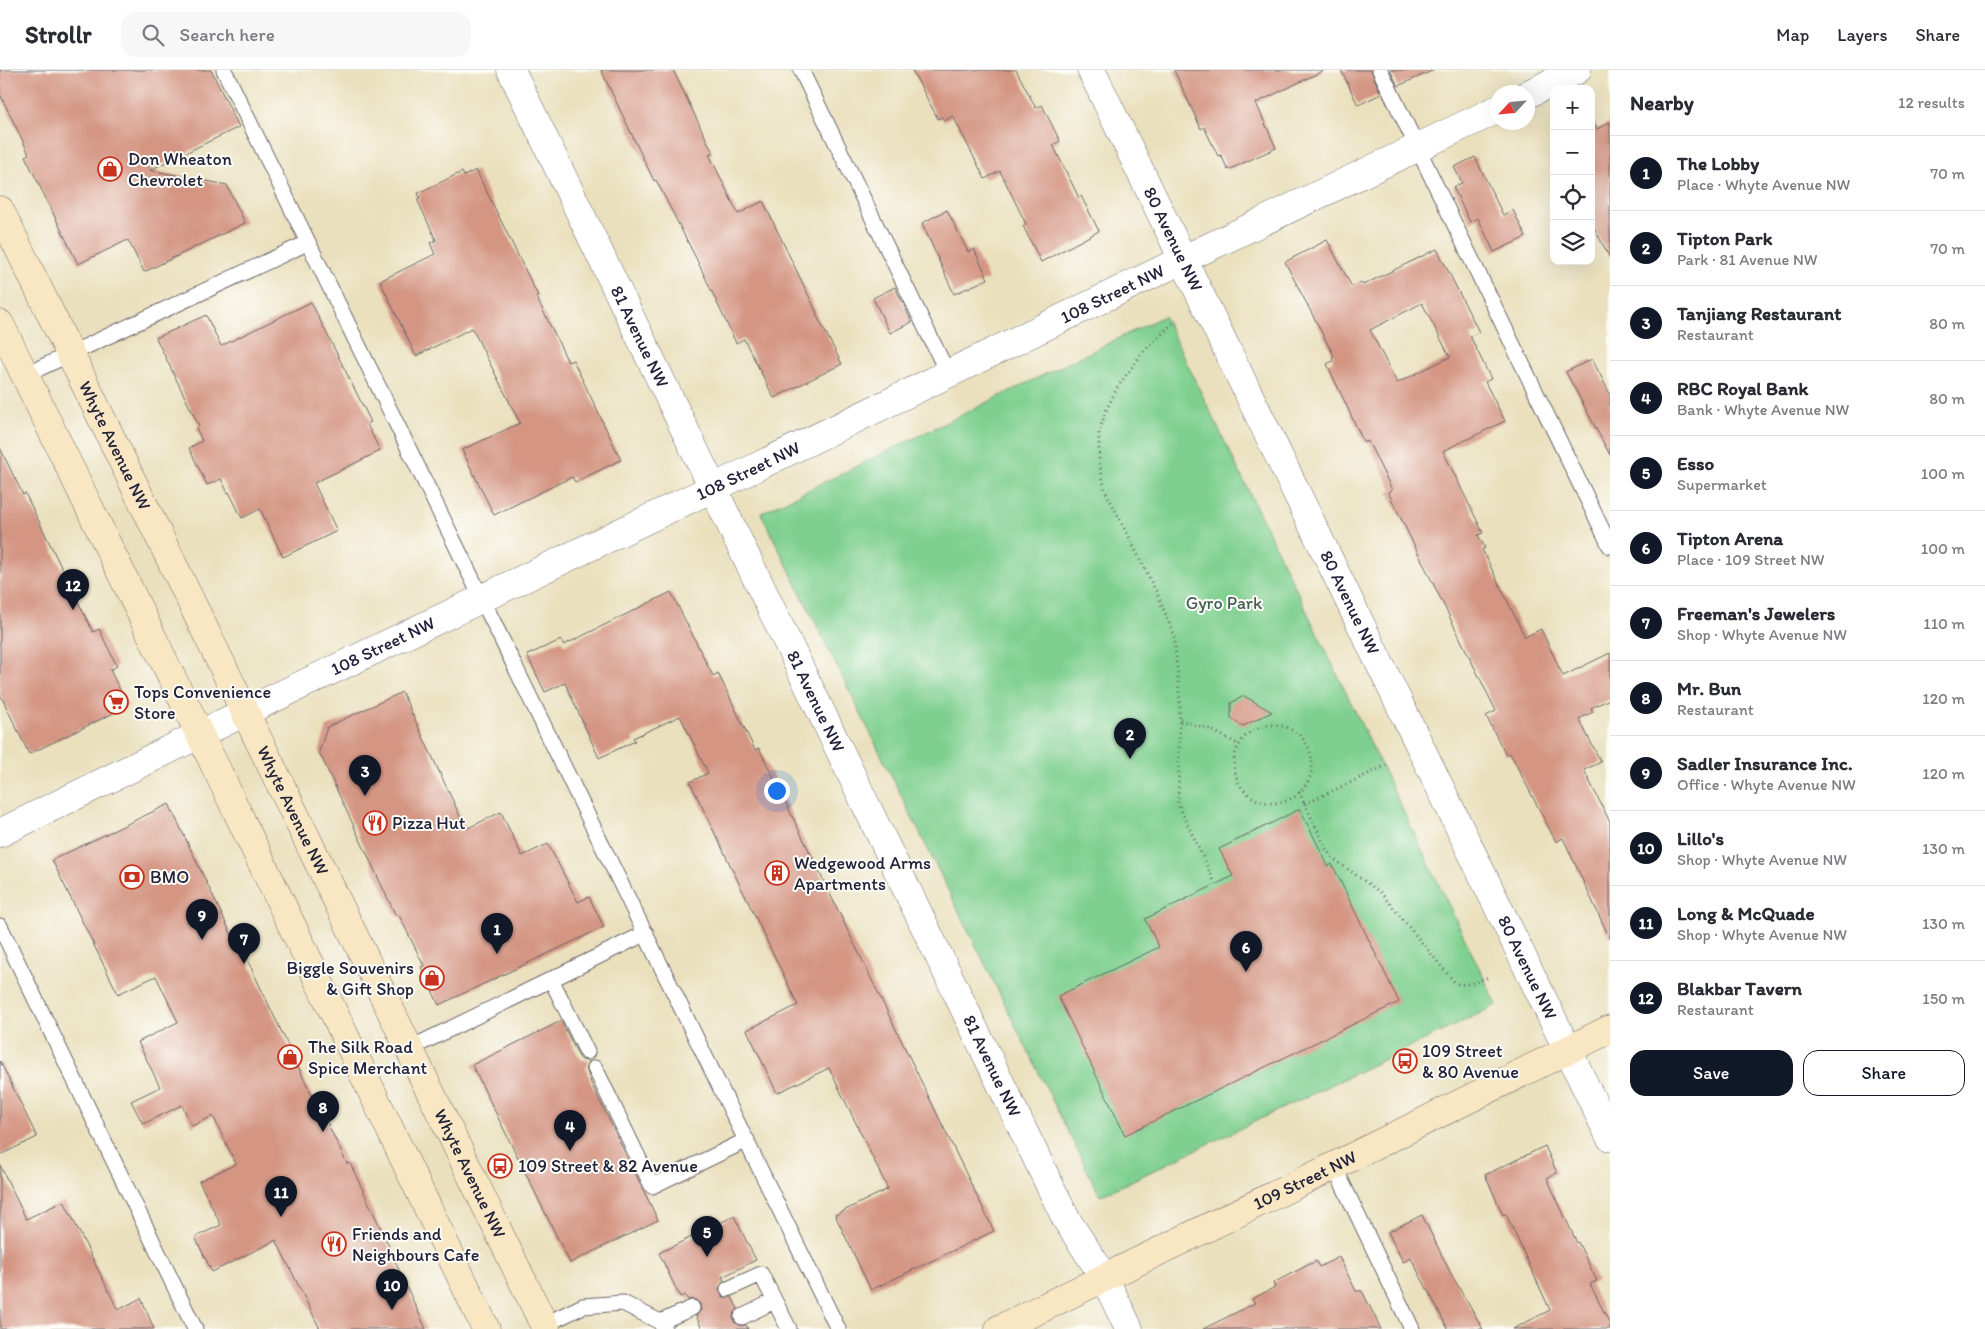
<!DOCTYPE html>
<html lang="en">
<head>
<meta charset="utf-8">
<style>
  :root { --surface:#fff; --page:#f7f7f7; --text:#2b2b33; --muted:#7c7c81; --line:#e1e1e2; --accent:#111827 }
  body { margin:0; font-family:Itim,sans-serif; background:var(--page); color:var(--text) }
  .controls { position:absolute; right:15px; top:15px; display:grid; overflow:hidden; border-radius:10px; box-shadow:0 5px 20px #0002 }
  .controls button { width:45px; height:45px; display:grid; place-items:center; padding:0; border:0; border-bottom:1px solid var(--line); background:var(--surface); color:var(--text); font:25px sans-serif }
  .compass { position:absolute; left:1490px; top:15px; width:45px; height:45px; border-radius:50%; background:var(--surface); box-shadow:0 5px 20px #0002; rotate:244deg }
  .you { position:absolute; left:776px; top:720px; width:18px; height:18px; margin:-12px; border:4px solid #fff; border-radius:50%; background:#1a73e8; box-shadow:0 0 0 8px #1a73e833 }
  .badge { display:grid; place-items:center; width:32px; height:32px; border-radius:50%; background:var(--accent); color:#fff; font-size:16px; font-weight:700 }
  .pin { position:absolute; translate:-50% -41px; filter:drop-shadow(0 1px 2px #0008) }
  .pin::after { content:''; position:absolute; top:26px; width:18px; height:15px; background:inherit; clip-path:polygon(0 0,100% 0,50% 100%) }
  .list { margin:0; padding:0; list-style:none }
  h2 { display:flex; justify-content:space-between; align-items:center; height:65px; margin:0; padding:0 20px; font-size:21px }
  h2 small { font-size:16px; font-weight:400; color:var(--muted) }
  .list li { display:grid; grid-template-columns:32px 1fr auto; gap:15px; align-items:center; box-sizing:border-box; height:75px; padding:0 20px; border-top:1px solid var(--line) }
  .list b { display:block; font-size:19px; white-space:nowrap }
  .list p { margin:0; font-size:16px; white-space:nowrap; color:var(--muted) }
  .list em { font-size:16px; font-style:normal; color:var(--muted) }
  .actions { display:flex; gap:10px; padding:15px 20px }
  .actions a { flex:1; padding:11px 0; border:1px solid var(--accent); border-radius:15px; text-align:center; font-size:18px; color:var(--accent) }
  .actions .main { background:var(--accent); color:#fff }
  .icon { flex:none; width:28px; height:28px; fill:none; stroke:currentColor; stroke-width:2; stroke-linecap:round; stroke-linejoin:round }
  .map { position:relative; flex:none; width:1610px; height:1259px; overflow:hidden }
  header { display:flex; align-items:center; gap:30px; box-sizing:border-box; height:70px; padding:0 25px; background:var(--surface); border-bottom:1px solid var(--line) }
  header strong { font-size:24px }
  nav { display:flex; gap:28px; margin-inline-start:auto; font-size:18px }
  .search { width:350px; height:45px; background:var(--page); display:flex; align-items:center; gap:12px; box-sizing:border-box; padding:0 18px; border-radius:15px; color:var(--muted); font-size:19px }
  main { display:flex }
  aside { flex:1; background:var(--surface) }
  .map>svg:first-child { display:block }
  .green { fill:#7fd090; stroke:#507966 }
  .building { fill:#d49583; fill-rule:evenodd }
  .lines { fill:none; stroke-linecap:round; stroke-linejoin:round }
  .service-casing { stroke:#686468; stroke-width:17 }
  .minor-casing { stroke:#686468; stroke-width:29 }
  .secondary-casing { stroke:#686468; stroke-width:29 }
  .path { stroke:#686468; stroke-width:3; stroke-dasharray:1 4; stroke-linecap:butt }
  .service { stroke:#fff; stroke-width:15 }
  .minor { stroke:#fff; stroke-width:28 }
  .secondary { stroke:#f9e7c3; stroke-width:28 }
  .labels { text-anchor:middle; stroke-width:4; stroke-linejoin:round; paint-order:stroke }
  .poi-label { font-size:18px; fill:#22223b; stroke:#fdfcf7; text-anchor:start }
  .street-label { font-size:18px; fill:#22223b; stroke:#fdfcf7 }
  .park-label { font-size:18px; fill:#435f59; stroke:#fdfcf7 }
</style>
</head>
<body>
<header>
<strong>Strollr</strong>
<div class="search"><svg class="icon" aria-label="search" viewBox="0 0 24 24"><circle cx="10" cy="10" r="6"/><path d="M15 15l6 6"/></svg>Search here</div>
<nav><a>Map</a><a>Layers</a><a>Share</a></nav>
</header>
<main>
<div class="map">
<svg width="1610" height="1259" viewBox="0 0 1610 1259">
  <rect width="100%" height="100%" fill="#fdfcf7"/>
  <filter id="ink" filterUnits="userSpaceOnUse"><feTurbulence type="fractalNoise" baseFrequency=".02" numOctaves="2"/><feDisplacementMap in="SourceGraphic" scale="10" xChannelSelector="R" yChannelSelector="G"/><feConvolveMatrix kernelMatrix="1 2 1 2 8 2 1 2 1" color-interpolation-filters="sRGB"/></filter>
  <filter id="wash" filterUnits="userSpaceOnUse"><feTurbulence type="fractalNoise" baseFrequency=".0096" numOctaves="4" result="noise"/><feDisplacementMap in="SourceGraphic" scale="20" xChannelSelector="R" yChannelSelector="G"/><feGaussianBlur stdDeviation="1.12" result="paint"/><feColorMatrix in="noise" values="0 0 0 0 0 0 0 0 0 0 0 0 0 0 0 0 0 1.4 0 .05"/><feComposite in="paint" operator="in"/></filter>
  <g filter="url(#wash)">
    <rect width="100%" height="100%" fill="#eae0bd"/>
    <!-- green -->
    <path class="green" d="M 1164,246 L 1497,935 L 1100,1126 L 761,443 Z"/>
    <g id="blocks">
      <!-- building -->
      <path class="building" d="M 0,0 L 211,0 L 239,57 L 150,100 L 227,115 L 245,153 L 144,202 L 128,170 L 78,194 L 25,86 L 29,84 L 0,24 Z
        M 601,0 L 673,0 L 713,83 L 709,84 L 738,144 L 763,131 L 817,243 L 816,244 L 842,294 L 774,328 L 744,269 L 736,273 L 696,188 L 656,110 L 654,111 Z
        M 912,0 L 1016,0 L 1036,38 L 1042,35 L 1060,71 L 1053,75 L 1079,128 L 1081,126 L 1099,161 L 1041,192 L 1023,156 L 1026,154 L 1000,101 L 985,109 L 953,46 L 944,51 L 942,47 L 938,49 Z
        M 1174,0 L 1325,0 L 1256,33 L 1276,78 L 1228,100 L 1221,85 L 1218,86 L 1204,57 L 1201,59 Z
        M 1341,0 L 1371,0 L 1381,24 L 1358,35 Z
        M 1390,0 L 1434,0 L 1398,16 Z
        M 1591,48 L 1597,59 L 1610,52 L 1610,188 L 1591,152 Z
        M 1475,87 L 1503,145 L 1513,140 L 1526,167 L 1494,182 L 1478,148 L 1470,152 L 1453,117 L 1462,113 L 1454,97 Z
        M 476,100 L 538,226 L 536,226 L 568,292 L 573,290 L 621,390 L 575,412 L 572,407 L 494,445 L 462,380 L 520,353 L 472,258 L 416,286 L 380,211 L 435,184 L 430,173 L 436,170 L 417,129 L 420,128 L 418,123 L 462,102 L 464,106 Z
        M 947,140 L 968,182 L 974,179 L 988,209 L 954,224 L 922,153 Z
        M 1327,170 L 1352,217 L 1361,212 L 1363,215 L 1437,179 L 1479,262 L 1470,266 L 1491,309 L 1485,312 L 1505,351 L 1443,381 L 1483,463 L 1478,465 L 1485,478 L 1482,479 L 1525,567 L 1541,559 L 1563,606 L 1610,583 L 1610,629 L 1591,638 L 1593,642 L 1579,649 L 1601,692 L 1584,700 L 1610,752 L 1610,869 L 1563,768 L 1556,772 L 1510,683 L 1506,685 L 1486,646 L 1496,641 L 1388,422 L 1392,420 L 1368,371 L 1364,373 L 1327,294 L 1333,291 L 1332,287 L 1334,286 L 1285,192 ZM 1422,233 L 1450,287 L 1397,313 L 1370,260 Z
        M 895,217 L 912,252 L 890,263 L 873,228 Z
        M 311,232 L 371,352 L 367,354 L 380,381 L 314,413 L 337,461 L 283,487 L 260,439 L 242,448 L 229,422 L 228,423 L 221,409 L 207,415 L 189,378 L 202,371 L 196,358 L 199,356 L 156,268 L 206,245 L 221,276 Z
        M 1592,289 L 1610,324 L 1610,385 L 1566,302 Z
        M 0,378 L 23,425 L 25,423 L 93,562 L 99,559 L 117,596 L 110,600 L 128,636 L 29,684 L 0,624 Z
        M 671,522 L 713,606 L 718,603 L 755,680 L 759,678 L 994,1161 L 871,1220 L 835,1145 L 888,1119 L 829,998 L 777,1023 L 747,960 L 798,935 L 690,712 L 708,703 L 680,646 L 633,668 L 635,671 L 599,688 L 565,613 L 545,622 L 527,585 L 561,570 L 564,575 Z
        M 402,622 L 466,759 L 501,742 L 522,786 L 548,774 L 578,832 L 589,827 L 604,857 L 439,935 L 421,897 L 424,896 L 399,845 L 396,846 L 319,682 L 327,657 Z
        M 1244,626 L 1272,642 L 1243,656 L 1231,648 L 1231,633 Z
        M 169,734 L 234,870 L 237,868 L 324,1051 L 326,1050 L 347,1094 L 350,1093 L 389,1176 L 388,1176 L 426,1259 L 320,1259 L 276,1170 L 212,1202 L 195,1167 L 221,1155 L 199,1111 L 236,1094 L 213,1046 L 192,1056 L 182,1035 L 143,1054 L 131,1031 L 160,1017 L 138,972 L 178,952 L 156,906 L 118,924 L 52,790 Z
        M 1300,739 L 1328,796 L 1332,794 L 1399,932 L 1125,1065 L 1058,926 L 1159,877 L 1145,849 L 1233,806 L 1219,779 Z
        M 561,951 L 579,987 L 582,990 L 589,991 L 586,998 L 591,1013 L 658,1150 L 570,1193 L 472,995 Z
        M 0,991 L 37,1067 L 0,1085 Z
        M 1545,1076 L 1557,1103 L 1547,1108 L 1577,1173 L 1578,1172 L 1597,1211 L 1590,1214 L 1610,1254 L 1610,1259 L 1513,1259 L 1550,1240 L 1506,1144 L 1503,1145 L 1485,1105 Z
        M 0,1095 L 26,1149 L 64,1131 L 118,1240 L 141,1228 L 154,1259 L 0,1259 Z
        M 1422,1145 L 1450,1202 L 1483,1259 L 1448,1259 L 1411,1188 L 1403,1192 L 1388,1162 Z
        M 734,1146 L 756,1190 L 722,1207 L 724,1210 L 719,1219 L 723,1227 L 732,1227 L 738,1239 L 733,1246 L 734,1252 L 741,1256 L 746,1255 L 748,1259 L 702,1259 L 696,1246 L 701,1240 L 700,1234 L 694,1229 L 688,1230 L 685,1225 L 680,1227 L 659,1183 Z
        M 1339,1187 L 1356,1221 L 1362,1221 L 1381,1259 L 1203,1259 L 1255,1233 L 1252,1229 L 1275,1217 L 1273,1213 L 1316,1191 L 1319,1197 Z"/>
    </g>
  </g>
  <g filter="url(#ink)">
    <use href="#blocks" fill-opacity="0" stroke="#686468" stroke-width="1"/>
    <g class="lines">
      <!-- service casing -->
      <g class="service-casing">
        <path id="service" d="M 224,0 C 427,421 635,839 838,1259
          M 801,0 L 948,304
          M 1380,0 L 1610,476
          M 25,305 L 307,173
          M 0,856 L 195,1259
          M 551,909 L 587,982
          M 409,979 L 646,863
          M 595,998 L 652,1116 L 747,1070
          M 1334,1096 L 1412,1259
          M 728,1219 L 761,1204 L 789,1259
          M 742,1247 L 774,1231
          M 660,1252 L 692,1238
          M 544,1255 L 583,1236 L 623,1233 L 660,1252 L 664,1259"/>
      </g>
      <!-- minor casing -->
      <g class="minor-casing">
        <g id="minor">
          <path id="s1" d="M 511,0 L 1066,1149 L 1104,1207 L 1129,1259"/>
          <path id="s2" d="M 1091,0 L 1610,1067"/>
          <path d="M 1528,24 L 1577,0"/>
          <path id="s3" d="M 0,763 L 245,642 L 740,405 L 1182,190 L 1498,39"/>
        </g>
      </g>
      <!-- secondary casing -->
      <g class="secondary-casing">
        <g id="secondary">
          <path id="s4" d="M 0,140 L 546,1259"/>
          <path d="M 0,254 L 217,700 L 486,1259"/>
          <path id="s5" d="M 999,1259 L 1334,1096 L 1610,959"/>
        </g>
      </g>
      <!-- path -->
      <path class="path" d="M 1173,253 L 1143,282 L 1117,318 L 1105,343 L 1099,363 L 1099,391 L 1105,420 L 1156,521 L 1174,565 L 1180,632 L 1178,734 L 1215,813
        M 1180,650 L 1209,659 L 1240,675
        M1234 694a39 39 0 1 1 78 0a39 39 0 1 1-78 0Z
        M 1387,695 L 1305,734 L 1327,781 L 1335,790 L 1381,823 L 1455,913 C 1467,917 1478,911 1489,907
        M 1299,722 L 1305,734"/>
      <!-- service -->
      <use href="#service" class="service"/>
      <!-- minor -->
      <use href="#minor" class="minor"/>
      <!-- secondary -->
      <use href="#secondary" class="secondary"/>
    </g>
  </g>
  <!-- icons -->
  <defs>
    <g id="shop-ring" transform="scale(1.25)"><circle r="9.5" fill="#fdfcf7" stroke="#c8321e" stroke-width="1.5"/><path d="M-5-2.5h2.3a2.7 3.5 0 0 1 5.4 0H5L5.5 6h-11ZM-1.5-2.5h3a1.5 2.3 0 0 0-3 0Z" fill="#c8321e"/></g>
    <g id="supermarket-ring" transform="scale(1.25)"><circle r="9.5" fill="#fdfcf7" stroke="#c8321e" stroke-width="1.5"/><path d="M-6-5.5h2.5l.6 2H6L4.5 2H-2.5L-4.4-4H-6ZM-1.5 3.2a1.3 1.3 0 1 0 .1 0ZM3 3.2a1.3 1.3 0 1 0 .1 0Z" fill="#c8321e"/></g>
    <g id="restaurant-ring" transform="scale(1.25)"><circle r="9.5" fill="#fdfcf7" stroke="#c8321e" stroke-width="1.5"/><path d="M-5-6h1v4h1v-4h1v4h1v-4h1v5L-1.5 .5V6h-2V.5L-5-1ZM5-6V6H3V1.5H1.5Q1.5-4 5-6Z" fill="#c8321e"/></g>
    <g id="building-ring" transform="scale(1.25)"><circle r="9.5" fill="#fdfcf7" stroke="#c8321e" stroke-width="1.5"/><path d="M-4-6H4V6H1V3H-1V6H-4ZM-2.5-4.3h1.7v1.8h-1.7ZM.8-4.3h1.7v1.8H.8ZM-2.5-1h1.7V.8h-1.7ZM.8-1h1.7V.8H.8Z" fill="#c8321e"/></g>
    <g id="bank-ring" transform="scale(1.25)"><circle r="9.5" fill="#fdfcf7" stroke="#c8321e" stroke-width="1.5"/><path d="M-6-4H6V4H-6ZM0-2.3a2.3 2.3 0 1 0 0 4.6a2.3 2.3 0 1 0 0-4.6Z" fill="#c8321e"/></g>
    <g id="bus-ring" transform="scale(1.25)"><circle r="9.5" fill="#fdfcf7" stroke="#c8321e" stroke-width="1.5"/><path d="M-5-6H5V4H4V6H2V4H-2V6H-4V4H-5ZM-3.5-4V0h7V-4ZM-3.5 1.2v1.5H-2V1.2ZM2 1.2v1.5H3.5V1.2Z" fill="#c8321e"/></g>
  </defs>
  <g fill-rule="evenodd">
    <use href="#shop-ring" x="110" y="99"/>
    <use href="#supermarket-ring" x="116" y="632"/>
    <use href="#restaurant-ring" x="375" y="753"/>
    <use href="#building-ring" x="777" y="803"/>
    <use href="#bank-ring" x="132" y="807"/>
    <use href="#shop-ring" x="432" y="908"/>
    <use href="#shop-ring" x="290" y="987"/>
    <use href="#bus-ring" x="1405" y="991"/>
    <use href="#bus-ring" x="500" y="1096"/>
    <use href="#restaurant-ring" x="334" y="1174"/>
  </g>
  <g class="labels">
    <!-- poi labels -->
    <g class="poi-label">
      <text x="128" y="95">Don Wheaton<tspan x="128" dy="21">Chevrolet</tspan></text>
      <text x="134" y="628">Tops Convenience<tspan x="134" dy="21">Store</tspan></text>
      <text x="392" y="759">Pizza Hut</text>
      <text x="794" y="799">Wedgewood Arms<tspan x="794" dy="21">Apartments</tspan></text>
      <text x="150" y="813">BMO</text>
      <text x="414" y="904" text-anchor="end">Biggle Souvenirs<tspan x="414" dy="21">&amp; Gift Shop</tspan></text>
      <text x="308" y="983">The Silk Road<tspan x="308" dy="21">Spice Merchant</tspan></text>
      <text x="1422" y="987">109 Street<tspan x="1422" dy="21">&amp; 80 Avenue</tspan></text>
      <text x="518" y="1102">109 Street &amp; 82 Avenue</text>
      <text x="352" y="1170">Friends and<tspan x="352" dy="21">Neighbours Cafe</tspan></text>
    </g>
    <!-- street labels -->
    <g class="street-label">
      <text dy="6" stroke="none"><textPath href="#s2" startOffset="188">80 Avenue NW</textPath></text>
      <text dy="6" stroke="none"><textPath href="#s3" startOffset="1236">108 Street NW</textPath></text>
      <text dy="6" stroke="none"><textPath href="#s1" startOffset="296">81 Avenue NW</textPath></text>
      <text dy="6" stroke="none"><textPath href="#s4" startOffset="262">Whyte Avenue NW</textPath></text>
      <text dy="6" stroke="none"><textPath href="#s3" startOffset="831">108 Street NW</textPath></text>
      <text dy="6" stroke="none"><textPath href="#s2" startOffset="592">80 Avenue NW</textPath></text>
      <text dy="6" stroke="none"><textPath href="#s3" startOffset="426">108 Street NW</textPath></text>
      <text dy="6" stroke="none"><textPath href="#s1" startOffset="701">81 Avenue NW</textPath></text>
      <text dy="6" stroke="none"><textPath href="#s4" startOffset="668">Whyte Avenue NW</textPath></text>
      <text dy="6" stroke="none"><textPath href="#s2" startOffset="998">80 Avenue NW</textPath></text>
      <text dy="6" stroke="none"><textPath href="#s1" startOffset="1106">81 Avenue NW</textPath></text>
      <text dy="6" stroke="none"><textPath href="#s4" startOffset="1072">Whyte Avenue NW</textPath></text>
      <text dy="6" stroke="none"><textPath href="#s5" startOffset="340">109 Street NW</textPath></text>
    </g>
    <!-- park labels -->
    <g class="park-label">
      <text x="1224" y="539">Gyro Park</text>
    </g>
  </g>
</svg>
<div class="controls">
<button>+</button>
<button>−</button>
<button><svg class="icon" aria-label="locate" viewBox="0 0 24 24"><circle cx="12" cy="12" r="6"/><path d="M12 2v4M12 18v4M2 12h4M18 12h4"/></svg></button>
<button><svg class="icon" aria-label="layers" viewBox="0 0 24 24"><path d="M12 4l9 5-9 5-9-5zM3 14l9 5 9-5"/></svg></button>
</div>
<svg class="compass" viewBox="-18 -18 36 36"><path d="M0-13l5 13h-10z" fill="#e53935"/><path d="M0 13l5-13h-10z" fill="#7c7c81"/></svg>
<div class="you"></div>
<div class="pin badge" style="left:497px;top:884px">1</div>
<div class="pin badge" style="left:1130px;top:689px">2</div>
<div class="pin badge" style="left:365px;top:726px">3</div>
<div class="pin badge" style="left:570px;top:1081px">4</div>
<div class="pin badge" style="left:707px;top:1187px">5</div>
<div class="pin badge" style="left:1246px;top:902px">6</div>
<div class="pin badge" style="left:244px;top:894px">7</div>
<div class="pin badge" style="left:323px;top:1062px">8</div>
<div class="pin badge" style="left:202px;top:870px">9</div>
<div class="pin badge" style="left:392px;top:1240px">10</div>
<div class="pin badge" style="left:281px;top:1147px">11</div>
<div class="pin badge" style="left:73px;top:540px">12</div>
</div>
<aside>
<h2>Nearby<small>12 results</small></h2>
<ul class="list">
<li><span class="badge">1</span><div><b>The Lobby</b><p>Place · Whyte Avenue NW</p></div><em>70 m</em></li>
<li><span class="badge">2</span><div><b>Tipton Park</b><p>Park · 81 Avenue NW</p></div><em>70 m</em></li>
<li><span class="badge">3</span><div><b>Tanjiang Restaurant</b><p>Restaurant</p></div><em>80 m</em></li>
<li><span class="badge">4</span><div><b>RBC Royal Bank</b><p>Bank · Whyte Avenue NW</p></div><em>80 m</em></li>
<li><span class="badge">5</span><div><b>Esso</b><p>Supermarket</p></div><em>100 m</em></li>
<li><span class="badge">6</span><div><b>Tipton Arena</b><p>Place · 109 Street NW</p></div><em>100 m</em></li>
<li><span class="badge">7</span><div><b>Freeman's Jewelers</b><p>Shop · Whyte Avenue NW</p></div><em>110 m</em></li>
<li><span class="badge">8</span><div><b>Mr. Bun</b><p>Restaurant</p></div><em>120 m</em></li>
<li><span class="badge">9</span><div><b>Sadler Insurance Inc.</b><p>Office · Whyte Avenue NW</p></div><em>120 m</em></li>
<li><span class="badge">10</span><div><b>Lillo's</b><p>Shop · Whyte Avenue NW</p></div><em>130 m</em></li>
<li><span class="badge">11</span><div><b>Long &amp; McQuade</b><p>Shop · Whyte Avenue NW</p></div><em>130 m</em></li>
<li><span class="badge">12</span><div><b>Blakbar Tavern</b><p>Restaurant</p></div><em>150 m</em></li>
</ul>
<div class="actions"><a class="main">Save</a><a>Share</a></div>
</aside>
</main>
</body>
</html>
